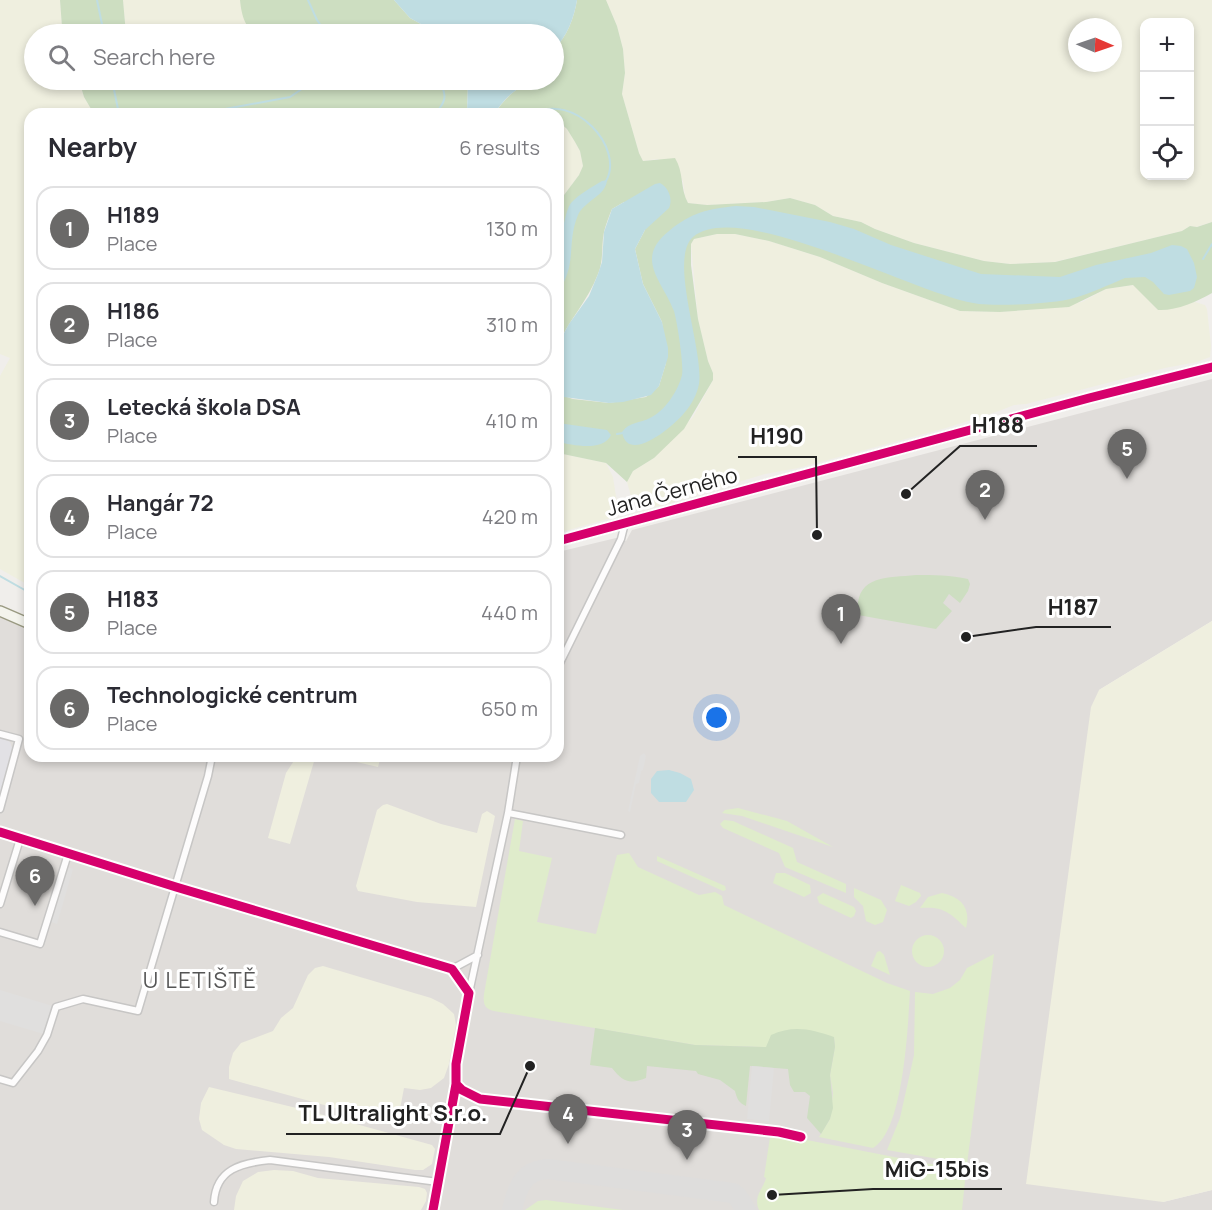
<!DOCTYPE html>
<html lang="en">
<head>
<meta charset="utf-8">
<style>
  :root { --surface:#fff; --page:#f2f2f3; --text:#2b2b33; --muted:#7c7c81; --line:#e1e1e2; --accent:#6a6968 }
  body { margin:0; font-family:Manrope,sans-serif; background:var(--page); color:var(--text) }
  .controls { position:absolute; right:18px; top:18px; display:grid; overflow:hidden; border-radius:12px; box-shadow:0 3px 9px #0003 }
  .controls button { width:54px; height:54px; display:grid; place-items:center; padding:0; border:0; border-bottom:2px solid var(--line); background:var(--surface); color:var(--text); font:30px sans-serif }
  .compass { position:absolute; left:1068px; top:18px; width:54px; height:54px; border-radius:50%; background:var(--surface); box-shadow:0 3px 9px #0003; rotate:92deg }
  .you { position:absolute; left:717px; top:718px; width:21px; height:21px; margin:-15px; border:4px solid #fff; border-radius:50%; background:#1a73e8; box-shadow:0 0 0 9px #1a73e833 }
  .badge { display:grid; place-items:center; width:39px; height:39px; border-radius:50%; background:var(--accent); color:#fff; font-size:20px; font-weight:700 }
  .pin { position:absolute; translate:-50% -50px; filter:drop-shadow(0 2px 3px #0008) }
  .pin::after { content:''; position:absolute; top:32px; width:21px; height:18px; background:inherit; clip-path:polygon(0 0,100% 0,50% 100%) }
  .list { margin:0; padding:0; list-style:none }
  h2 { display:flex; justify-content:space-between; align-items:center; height:78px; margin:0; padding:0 24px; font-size:26px }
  h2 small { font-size:20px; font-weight:400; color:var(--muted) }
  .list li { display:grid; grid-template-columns:39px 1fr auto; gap:18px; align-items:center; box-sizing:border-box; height:84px; margin:0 12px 12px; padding:0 12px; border:2px solid var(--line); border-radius:18px }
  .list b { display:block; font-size:22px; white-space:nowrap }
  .list p { margin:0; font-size:20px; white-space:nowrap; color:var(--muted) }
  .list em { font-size:20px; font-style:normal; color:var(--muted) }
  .icon { flex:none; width:33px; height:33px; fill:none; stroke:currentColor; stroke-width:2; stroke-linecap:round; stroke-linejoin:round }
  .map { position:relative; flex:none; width:1212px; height:1210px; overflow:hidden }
  .search { position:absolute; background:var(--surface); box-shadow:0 3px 9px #0003; left:24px; top:24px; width:540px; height:66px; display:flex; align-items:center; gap:15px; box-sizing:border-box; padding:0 21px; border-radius:33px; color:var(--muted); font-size:22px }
  .panel { position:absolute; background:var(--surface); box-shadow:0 3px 9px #0003; left:24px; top:108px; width:540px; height:654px; border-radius:18px }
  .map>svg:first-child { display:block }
  .airport { fill:#e0ddda }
  .farmland { fill:#efefdf; fill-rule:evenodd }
  .grass { fill:#dfeccb }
  .forest { fill:#cddec1 }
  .parking { fill:#e0dfde }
  .plaza { fill:#e2e1e5 }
  .water { fill:#bfdde2 }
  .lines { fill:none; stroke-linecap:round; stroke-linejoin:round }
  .stream { stroke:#bfdde2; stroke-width:2 }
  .taxiway { stroke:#dedddc; stroke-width:20 }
  .street-casing { stroke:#c7c6c5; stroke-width:9 }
  .secondary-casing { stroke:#9a9a82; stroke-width:12 }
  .street { stroke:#fdfcfc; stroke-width:6 }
  .secondary { stroke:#f4f4ed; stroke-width:9 }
  .cycleway-casing { stroke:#fff; stroke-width:13 }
  .cycleway { stroke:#d6006c; stroke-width:9 }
  .labels { text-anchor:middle; stroke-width:6; stroke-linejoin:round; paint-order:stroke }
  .street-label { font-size:21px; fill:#222; stroke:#fff }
  .neighbourhood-label { font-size:22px; letter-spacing:1.5px; fill:#555; stroke:#fff }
  .leader { fill:none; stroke:#222; stroke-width:2 }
  .callout-dot { fill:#222; stroke:#fff; stroke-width:2 }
  .callout-label { font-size:22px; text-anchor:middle; font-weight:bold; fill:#222; stroke:#fff; stroke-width:6; stroke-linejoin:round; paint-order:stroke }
</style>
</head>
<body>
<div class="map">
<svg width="1212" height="1210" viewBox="0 0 1212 1210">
  <rect width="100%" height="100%" fill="#f0eeeb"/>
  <!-- airport -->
  <path class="airport" d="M 1212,379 L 1212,621 L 1099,690 L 1163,1202 L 1212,1190 L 1212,1210 L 0,1210 L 0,617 L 30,630 L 30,756 L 558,756 L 558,552 L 616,538 L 626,541 L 632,530 Z"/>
  <!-- farmland -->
  <path class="farmland" d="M 0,0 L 60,0 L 62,27 L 65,34 L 34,34 L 34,80 L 79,80 L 84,97 L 94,114 L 30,114 L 30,586 L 0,569 L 0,376 L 10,358 L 0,354 Z
    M 123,0 L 240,0 L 245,20 L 256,32 L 269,29 L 282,30 L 284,34 L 126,34 Z
    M 606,0 L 1212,0 L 1212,222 L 1196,227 L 1190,226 L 1182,231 L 1054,262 L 1010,264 L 984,261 L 914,243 L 875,229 L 861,222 L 833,216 L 815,205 L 790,198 L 766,202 L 706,205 L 688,203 L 685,197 L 683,181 L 658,159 L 643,161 L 639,153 L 622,94 L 625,73 L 623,49 L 617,26 ZM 1144,22 L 1190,22 L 1190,176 L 1144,176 ZM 1077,27 L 1113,27 L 1113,63 L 1077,63 Z
    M 558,121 L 567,129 L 575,142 L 580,151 L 583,166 L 579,175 L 558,203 Z
    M 717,234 L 735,234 L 769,241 L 820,257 L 882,283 L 960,311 L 1000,312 L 1037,309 L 1082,302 L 1106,289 L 1134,285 L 1158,310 L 1165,310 L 1195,302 L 1205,305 L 1207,309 L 1211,346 L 1210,357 L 1197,362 L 1165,368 L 1026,404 L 1014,405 L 999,411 L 946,428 L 798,468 L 765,474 L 664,505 L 644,509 L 638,508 L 631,496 L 627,482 L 629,478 L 633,471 L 654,458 L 693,417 L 713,380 L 713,373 L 708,361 L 698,319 L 691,244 L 694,239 Z
    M 558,453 L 606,463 L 613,477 L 617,503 L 616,514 L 614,517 L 558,533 Z
    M 1212,621 L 1212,1190 L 1163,1202 L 1026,1184 L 1091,707 L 1099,690 Z
    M 297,756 L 381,756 L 378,767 L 348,760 L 340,762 L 315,758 L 290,844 L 268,838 L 286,773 Z
    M 387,804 L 441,824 L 477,833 L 482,814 L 487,811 L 495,816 L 476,907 L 417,902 L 358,891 L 356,886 L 377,810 L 383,805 Z
    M 323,966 L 431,998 L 443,1004 L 454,1014 L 456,1025 L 449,1064 L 444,1078 L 431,1088 L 420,1090 L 404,1088 L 397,1125 L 229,1079 L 229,1067 L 233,1053 L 241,1043 L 273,1031 L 281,1018 L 293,1008 L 308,975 L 315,968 Z
    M 209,1087 L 309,1111 L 432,1145 L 435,1149 L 432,1164 L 423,1170 L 415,1170 L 329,1157 L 236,1149 L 224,1145 L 202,1130 L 199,1119 L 201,1103 Z
    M 274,1170 L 293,1171 L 318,1178 L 419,1187 L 425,1189 L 427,1193 L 426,1201 L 421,1210 L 234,1210 L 236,1196 L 243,1181 L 258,1172 Z"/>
  <!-- grass -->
  <path class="grass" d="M 738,808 L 787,821 L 833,847 L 742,816 L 722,813 L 725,810 Z
    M 515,819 L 523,821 L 519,851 L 552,858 L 537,922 L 596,934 L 617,855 L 629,853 L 638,867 L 699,895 L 715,892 L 722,896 L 724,905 L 887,983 L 910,991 C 908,1024 904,1131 873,1148 L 819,1137 L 830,1119 L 833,1093 L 830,1075 L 835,1047 L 834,1037 L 766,1047 L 695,1045 L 494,1011 C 484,1009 483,1003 484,994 Z
    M 724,820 L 733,821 L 793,848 L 797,862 L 846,884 L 846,893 L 785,867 L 779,853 L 723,828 L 720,824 Z
    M 657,856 L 725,886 L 726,890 L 723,891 L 657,861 Z
    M 776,873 L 785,873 L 810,885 L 811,893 L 804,897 L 773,883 Z
    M 901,885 L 920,893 L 921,896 L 916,902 L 909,906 L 895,901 Z
    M 854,888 L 881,900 L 887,910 L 883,922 L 875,925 L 866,921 L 863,906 L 854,897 Z
    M 823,893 L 854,907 L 856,911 L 854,916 L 851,918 L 819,903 L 817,897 Z
    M 942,893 C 962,897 971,909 966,928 C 950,913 944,906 920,908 L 928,897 Z
    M912 951a16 16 0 1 1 32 0a16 16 0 1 1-32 0Z
    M 880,951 L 884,955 L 890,975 L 871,966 L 877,952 Z
    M 994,954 L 967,1164 L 887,1150 L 900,1118 L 914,1055 L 915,992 L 933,994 L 950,988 L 960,980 L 967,968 Z
    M 776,1134 L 966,1171 L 962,1210 L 759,1210 C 753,1196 763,1190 766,1178 L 764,1177 L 770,1137 Z
    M 546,1200 L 553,1201 L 623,1210 L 525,1210 L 538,1201 Z"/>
  <!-- forest -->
  <path class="forest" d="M 60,0 L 123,0 L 126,34 L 65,34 L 62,27 Z
    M 240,0 L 394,0 L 410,18 L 439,34 L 284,34 L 282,30 C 273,29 265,32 257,31 C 244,31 241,10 240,0 Z
    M 577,0 L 606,0 L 617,26 L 623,49 L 625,73 L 622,94 L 639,153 L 643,161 L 675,158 C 684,172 680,189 688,203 L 707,205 L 766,202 L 790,198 L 815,205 L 833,216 L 861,222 L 875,229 L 914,243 L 984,261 L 1010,264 L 1055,262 L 1182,231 L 1190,226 L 1197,227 L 1212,222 L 1212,293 C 1196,302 1176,311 1158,310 L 1133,285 L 1106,289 L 1069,307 L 1000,312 L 960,311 L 882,283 L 820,257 L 769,241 L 735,234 L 717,234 L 694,239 L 691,244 L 691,265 L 698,319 L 708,361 L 713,373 L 713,380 L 684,429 L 654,458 L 633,471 L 627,482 L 606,463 L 558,453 L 558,394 L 573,399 L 609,403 L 646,397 L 659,386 L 666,363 L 662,322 L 643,284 L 635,249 L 645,230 L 624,202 L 612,209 C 609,216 606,224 604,232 C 601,246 604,260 598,274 C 588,300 570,319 558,344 L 558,203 L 579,175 L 583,166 L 580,151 L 575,142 L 567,129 L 558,121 L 558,114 L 494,114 C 511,90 524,80 554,80 L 554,49 C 567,37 574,18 577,0 Z
    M 79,80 L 156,80 L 167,82 L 189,80 L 468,80 L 467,114 L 336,114 L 323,112 L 318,114 L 94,114 L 84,97 Z
    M 916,575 C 933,575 951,575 968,579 L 970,584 L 968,591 L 960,603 L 949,594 L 943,603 L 952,611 L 936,629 L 858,615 C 854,575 886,578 916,575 Z
    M 595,1028 L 695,1045 L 766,1047 L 771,1035 C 793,1025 811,1029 834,1037 L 835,1047 L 830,1075 L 833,1108 L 830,1119 L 821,1134 L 807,1118 L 810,1096 L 805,1092 L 794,1092 L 790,1085 L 788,1069 L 750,1066 L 746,1106 C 739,1103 737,1099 735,1091 L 720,1080 L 698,1074 L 696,1071 L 647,1066 L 646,1078 C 629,1085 622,1081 612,1068 L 590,1065 Z"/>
  <!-- parking -->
  <path class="parking" d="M 644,753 L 646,756 L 643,770 L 641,771 L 639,783 L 636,784 L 630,812 L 628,811 L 640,756 Z
    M 68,867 L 73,869 L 57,924 L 51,922 Z
    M 0,990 L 56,1007 L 47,1035 L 0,1021 Z
    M 752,1066 L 774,1068 L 769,1121 L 747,1119 Z"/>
  <!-- plaza -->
  <path class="plaza" d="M 0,737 L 10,742 L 13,751 L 0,793 Z"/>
  <!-- water -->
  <path class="water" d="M 394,0 L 577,0 C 574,18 567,37 554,49 L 554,34 L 439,34 L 410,18 Z
    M 468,80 L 536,80 C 515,89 507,95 494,114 L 467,114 Z
    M 607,180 C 606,196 584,201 578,215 C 566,244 578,263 558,292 C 558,274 561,216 571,203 C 579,194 592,187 602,181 Z
    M 660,183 C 669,188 673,199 669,208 L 645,230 L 635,249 L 643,284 L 662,322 L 668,348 L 668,357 L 659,386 L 651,395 L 623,402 L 609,403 L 564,397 L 558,394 L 558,344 L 569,324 L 589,296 L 598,274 L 602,262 L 604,232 L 612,209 L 655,184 Z
    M 736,206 L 754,207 L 830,222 L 854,229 L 891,245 L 981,274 L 1060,277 L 1096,265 L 1151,253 L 1172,245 L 1181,246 L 1187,249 L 1194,263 L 1197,277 L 1194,288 L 1190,291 L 1169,295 L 1164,294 L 1153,282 L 1145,277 L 1125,278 C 1108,285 1092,293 1074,298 C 1054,304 1000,306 979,304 C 920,297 740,197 693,237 C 668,259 704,350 699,384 C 697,394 692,404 685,412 C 676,424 628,466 622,432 C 629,422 640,423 650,418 C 665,411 678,391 682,375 C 684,365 677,321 674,311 C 662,280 634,259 669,231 C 692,212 708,209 736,206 Z
    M 558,423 L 607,430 L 611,435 C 603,452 573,445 558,442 Z
    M 669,770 L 680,773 L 691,779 L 694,790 L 686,802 L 659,802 L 651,793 L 651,779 L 657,771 Z"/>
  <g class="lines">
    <!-- stream -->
    <path class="stream" d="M 97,0 L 104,34
      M 308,0 L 317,20 L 327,34
      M 112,80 L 119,114
      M 426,80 L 441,83 C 445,94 447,99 439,109 L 440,114
      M 198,114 L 290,97 L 315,80
      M 533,114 C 574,91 625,148 606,181
      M 1203,259 L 1212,244
      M 617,434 L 623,433
      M 0,576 L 30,593"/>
    <!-- taxiway -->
    <path class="taxiway" d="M 512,1210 C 517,1188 523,1170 548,1169 L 733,1193 L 737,1196 L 746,1210"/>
    <!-- street casing -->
    <g class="street-casing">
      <path id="street" d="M 558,667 L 621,539 L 625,523
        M 0,734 L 19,739 L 0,809
        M 508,813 L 621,835
        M 0,832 L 176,887 L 452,969 L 469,993 L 456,1064 L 456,1084 L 433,1210
        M 0,904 L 20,839
        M 0,932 L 40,944 L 68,854
        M 452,969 L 478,955
        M 469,993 L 508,813 L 517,756
        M 0,1079 L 13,1083 L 38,1051 L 47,1035 L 56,1007 L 83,999 L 138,1011 L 208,776 L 212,756
        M 456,1084 L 462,1090 L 480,1099 L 779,1132 L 801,1137
        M 214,1202 C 216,1169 241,1163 270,1160 L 438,1182"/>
    </g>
    <!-- secondary casing -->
    <g class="secondary-casing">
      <path id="secondary" d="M 558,541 L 1089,398 L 1212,367
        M 0,611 L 30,624"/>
    </g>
    <!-- street -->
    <use href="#street" class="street"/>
    <!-- secondary -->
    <use href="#secondary" class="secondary"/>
    <!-- cycleway casing -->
    <g class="cycleway-casing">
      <path id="cycleway" d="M 558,541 L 1089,398 L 1212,367
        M 0,832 L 176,887 L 452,969 L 469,993 L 456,1064 L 456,1084 L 433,1210
        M 456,1084 L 462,1090 L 480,1099 L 779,1132 L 801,1137"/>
    </g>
    <!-- cycleway -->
    <use href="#cycleway" class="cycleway"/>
  </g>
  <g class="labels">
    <!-- street labels -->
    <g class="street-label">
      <text transform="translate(672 492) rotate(-15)" y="7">Jana Černého</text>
    </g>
    <!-- neighbourhood labels -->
    <g class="neighbourhood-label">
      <text x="200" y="988">U LETIŠTĚ</text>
    </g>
  </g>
  <!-- callouts -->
  <path class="leader" d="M906 494L960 446H1037M817 535L816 457H738M966 637L1036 627H1111M530 1066L500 1134H286M772 1195L873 1189H1002"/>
  <g class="callout-dot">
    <circle cx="906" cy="494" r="6"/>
    <circle cx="817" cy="535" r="6"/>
    <circle cx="966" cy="637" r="6"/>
    <circle cx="530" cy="1066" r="6"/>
    <circle cx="772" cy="1195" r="6"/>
  </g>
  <g class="callout-label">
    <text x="998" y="433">H188</text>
    <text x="777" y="444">H190</text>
    <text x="1073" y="615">H187</text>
    <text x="393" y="1121">TL Ultralight S.r.o.</text>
    <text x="937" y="1177">MiG-15bis</text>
  </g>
</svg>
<div class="controls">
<button>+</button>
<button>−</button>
<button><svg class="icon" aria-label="locate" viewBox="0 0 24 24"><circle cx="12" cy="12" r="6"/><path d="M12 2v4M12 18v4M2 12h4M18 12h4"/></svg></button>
</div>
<svg class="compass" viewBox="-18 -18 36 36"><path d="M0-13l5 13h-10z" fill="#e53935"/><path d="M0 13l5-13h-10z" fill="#7c7c81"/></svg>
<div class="you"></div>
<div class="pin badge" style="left:841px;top:644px">1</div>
<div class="pin badge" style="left:985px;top:520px">2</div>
<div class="pin badge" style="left:687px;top:1160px">3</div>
<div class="pin badge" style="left:568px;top:1144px">4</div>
<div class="pin badge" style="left:1127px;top:479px">5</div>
<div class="pin badge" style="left:35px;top:906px">6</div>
<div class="search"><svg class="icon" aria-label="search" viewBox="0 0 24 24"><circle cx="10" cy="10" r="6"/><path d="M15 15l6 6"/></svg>Search here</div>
<section class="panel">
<h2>Nearby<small>6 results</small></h2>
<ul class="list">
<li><span class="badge">1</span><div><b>H189</b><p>Place</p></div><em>130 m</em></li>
<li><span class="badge">2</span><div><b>H186</b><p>Place</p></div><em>310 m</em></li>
<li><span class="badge">3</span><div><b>Letecká škola DSA</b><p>Place</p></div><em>410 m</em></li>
<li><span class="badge">4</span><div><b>Hangár 72</b><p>Place</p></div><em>420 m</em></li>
<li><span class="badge">5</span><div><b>H183</b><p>Place</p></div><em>440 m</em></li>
<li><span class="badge">6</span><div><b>Technologické centrum</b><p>Place</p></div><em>650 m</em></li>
</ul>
</section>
</div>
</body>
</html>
